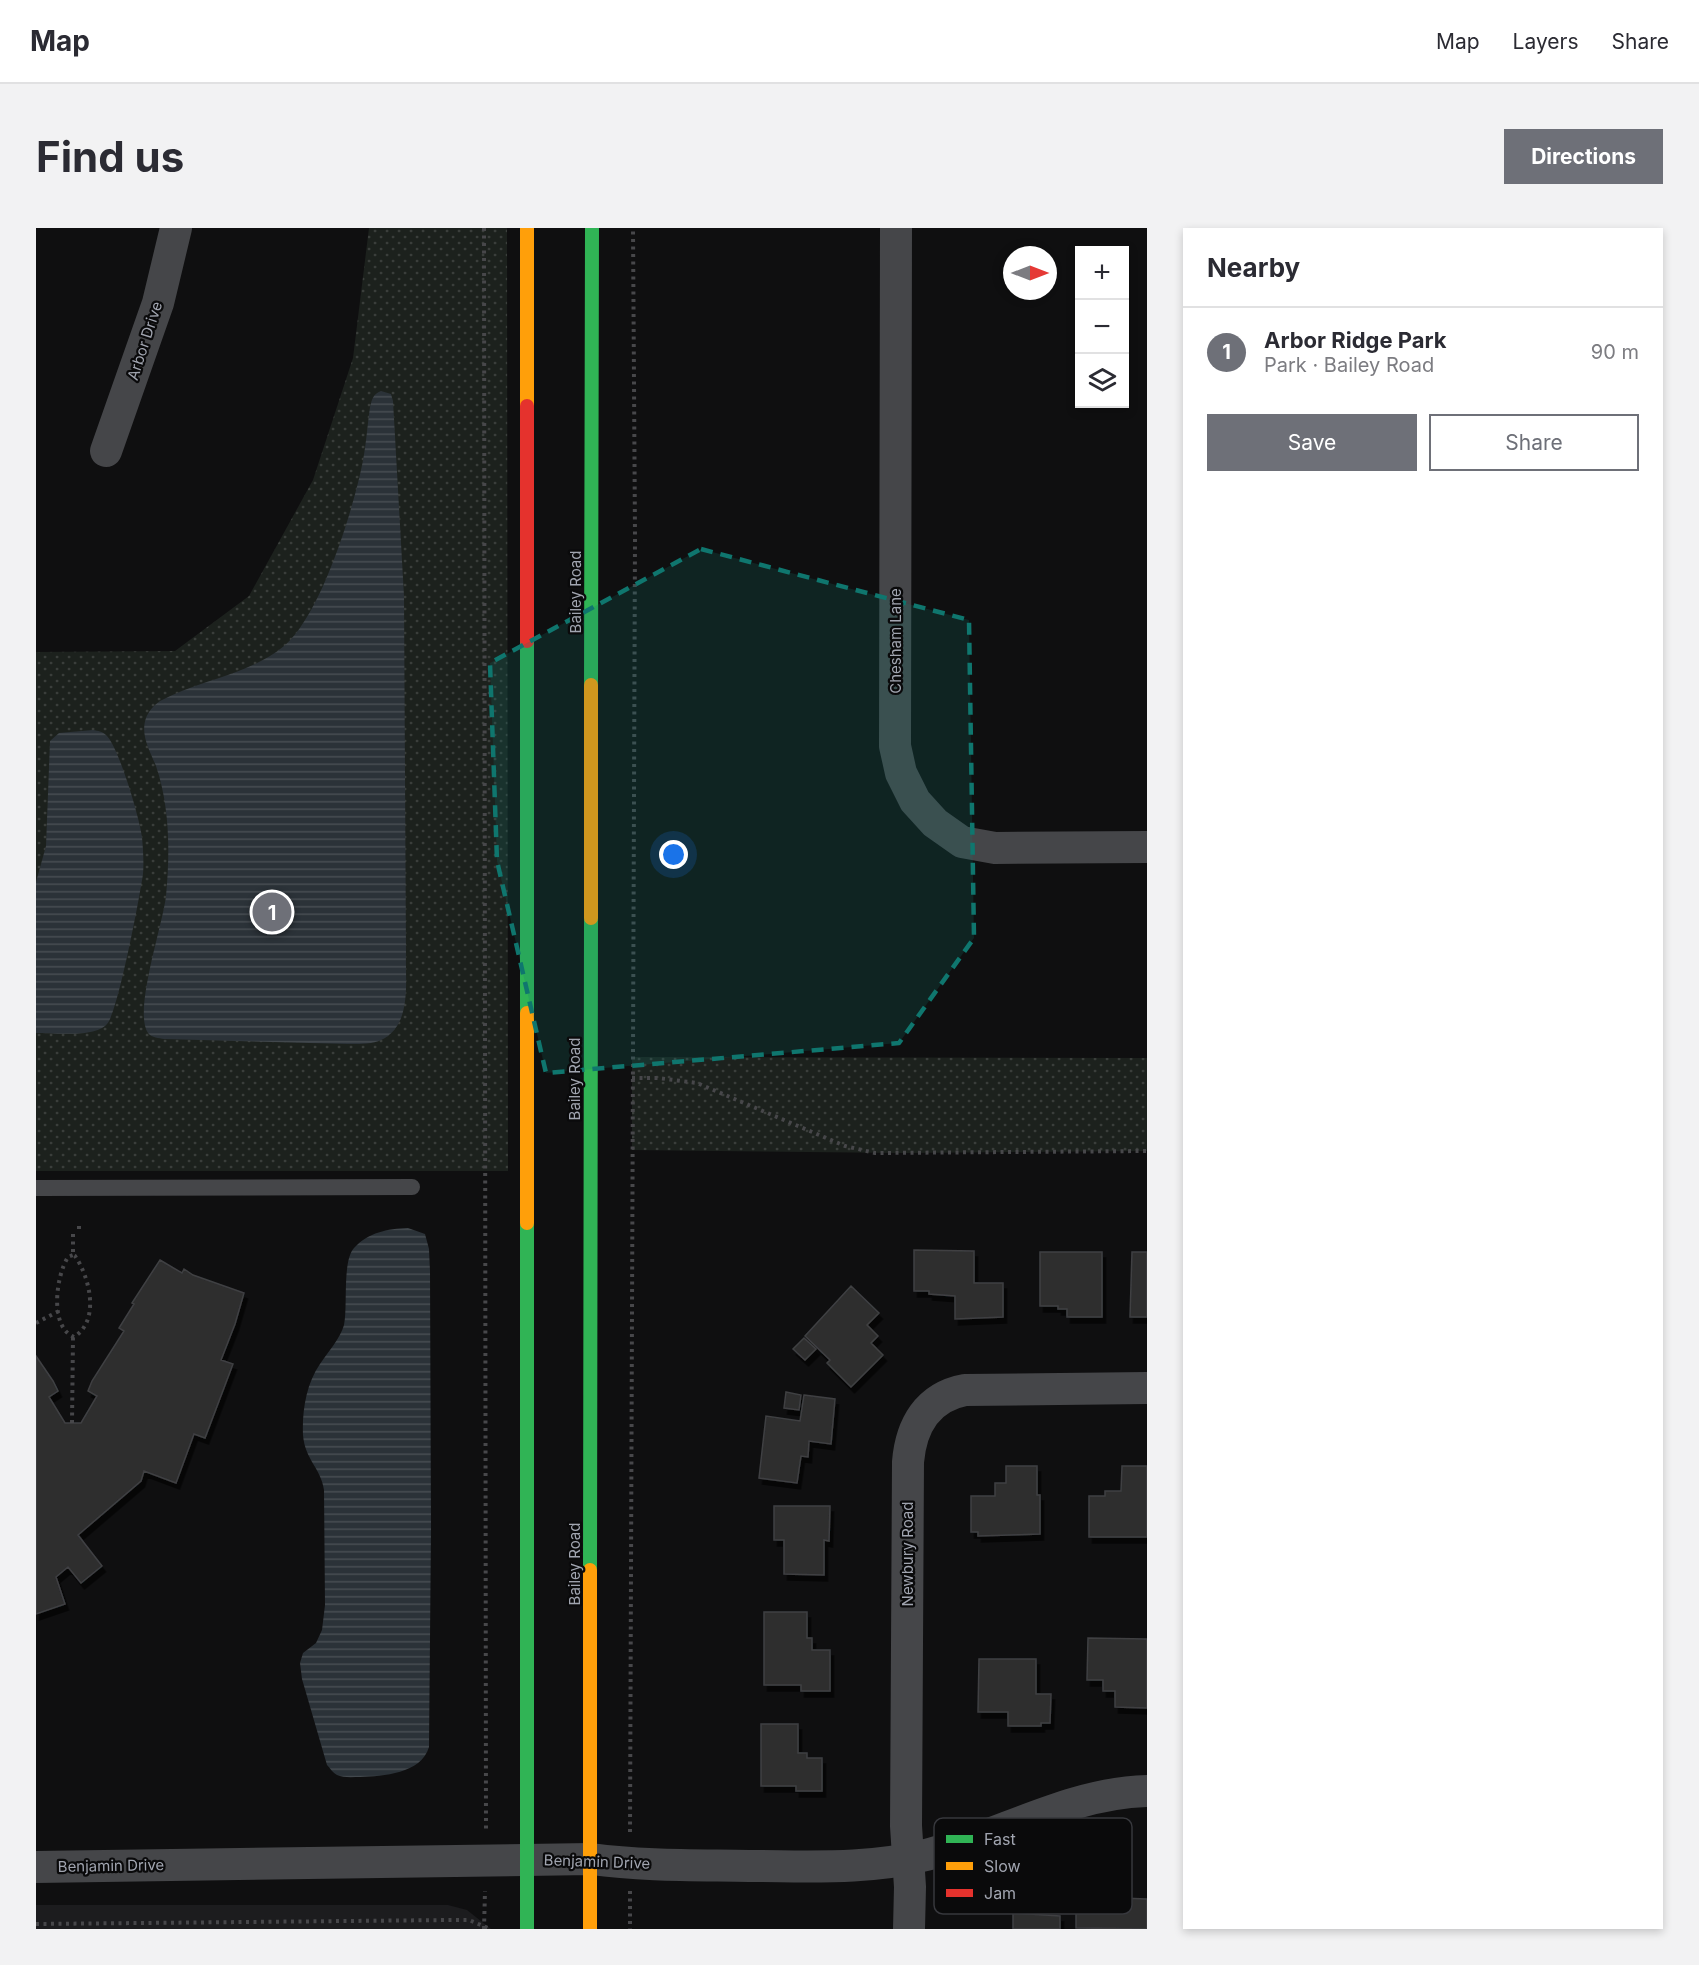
<!DOCTYPE html>
<html lang="en">
<head>
<meta charset="utf-8">
<style>
  :root { --surface:#fff; --page:#f2f2f3; --text:#2b2b33; --muted:#7c7c81; --line:#e1e1e2; --accent:#6e7078 }
  body { margin:0; font-family:Inter,sans-serif; background:var(--page); color:var(--text) }
  .controls { position:absolute; right:18px; top:18px; display:grid; overflow:hidden; border-radius:0px; box-shadow:0 3px 9px #0003 }
  .controls button { width:54px; height:54px; display:grid; place-items:center; padding:0; border:0; border-bottom:2px solid var(--line); background:var(--surface); color:var(--text); font:30px sans-serif }
  .compass { position:absolute; left:967px; top:18px; width:54px; height:54px; border-radius:50%; background:var(--surface); box-shadow:0 3px 9px #0003; rotate:90deg }
  .you { position:absolute; left:638px; top:627px; width:21px; height:21px; margin:-15px; border:4px solid #fff; border-radius:50%; background:#1a73e8; box-shadow:0 0 0 9px #1a73e833 }
  .badge { display:grid; place-items:center; width:39px; height:39px; border-radius:50%; background:var(--accent); color:#fff; font-size:20px; font-weight:700 }
  .pin { position:absolute; translate:-50% -50%; border:3px solid #fff; box-shadow:0 2px 6px #0006 }
  .list { margin:0; padding:0; list-style:none }
  h2 { display:flex; justify-content:space-between; align-items:center; height:78px; margin:0; padding:0 24px; font-size:26px }
  h2 small { font-size:20px; font-weight:400; color:var(--muted) }
  .list li { display:grid; grid-template-columns:39px 1fr auto; gap:18px; align-items:center; box-sizing:border-box; height:90px; padding:0 24px; border-top:2px solid var(--line) }
  .list b { display:block; font-size:22px; white-space:nowrap }
  .list p { margin:0; font-size:20px; white-space:nowrap; color:var(--muted) }
  .list em { font-size:20px; font-style:normal; color:var(--muted) }
  .actions { display:flex; gap:12px; padding:18px 24px }
  .actions a { flex:1; padding:14px 0; border:2px solid var(--accent); border-radius:0px; text-align:center; font-size:21px; color:var(--accent) }
  .actions .main { background:var(--accent); color:#fff }
  .icon { flex:none; width:33px; height:33px; fill:none; stroke:currentColor; stroke-width:2; stroke-linecap:round; stroke-linejoin:round }
  .map { position:relative; flex:none; width:1111px; height:1701px; overflow:hidden; border-radius:0px }
  header { display:flex; align-items:center; gap:36px; box-sizing:border-box; height:84px; padding:0 30px; background:var(--surface); border-bottom:2px solid var(--line) }
  header strong { font-size:28px }
  nav { display:flex; gap:33px; margin-inline-start:auto; font-size:21px }
  .intro { display:flex; align-items:center; justify-content:space-between; box-sizing:border-box; height:144px; padding:0 36px }
  h1 { margin:0; font-size:42px }
  .button { padding:15px 27px; border-radius:0px; background:var(--accent); color:#fff; font-size:21px; font-weight:700 }
  main { display:flex; gap:36px; padding:0 36px }
  aside { flex:1; background:var(--surface); border-radius:0px; box-shadow:0 3px 9px #0003 }
  .map>svg:first-child { display:block }
  .built { fill:#1c1c1e }
  .green { fill:url(#green-dots) }
  .water { fill:url(#water-rules) }
  .building { fill:#2d2d2e; stroke:#3f4043; stroke-width:1.5; filter:url(#shadow) }
  .lines { fill:none; stroke-linecap:round; stroke-linejoin:round }
  .path { stroke:#47474a; stroke-width:4; stroke-dasharray:3 4.5; stroke-linecap:butt }
  .lane { stroke:#454649; stroke-width:16 }
  .street { stroke:#454649; stroke-width:32 }
  .fast { stroke:#30b455; stroke-width:14 }
  .slow { stroke:#ff9f0a; stroke-width:14 }
  .jam { stroke:#e5322d; stroke-width:14 }
  .marked { fill:#0f766e; fill-opacity:0.2; stroke:#0f766e; stroke-width:4.5; stroke-dasharray:12 8; stroke-linejoin:round }
  .labels { text-anchor:middle; stroke-width:4.5; stroke-linejoin:round; paint-order:stroke }
  .street-label { font-size:15px; fill:#a1a5b0; stroke:#0a0a0b }
  .key { fill:#0a0a0b; stroke:#37383d; stroke-width:1.5 }
  .key-label { font-size:16px; fill:#a1a5b0 }
</style>
</head>
<body>
<header>
<strong>Map</strong>
<nav><a>Map</a><a>Layers</a><a>Share</a></nav>
</header>
<div class="intro"><h1>Find us</h1><a class="button">Directions</a></div>
<main>
<div class="map">
<svg width="1111" height="1701" viewBox="0 0 1111 1701">
  <defs>
    <pattern id="green-dots" width="8" height="8" patternUnits="userSpaceOnUse" patternTransform="scale(1.5)"><rect width="8" height="8" fill="#1c211d"/><path d="M2 2h.1M6 6h.1" fill="none" stroke="#3a3e3b" stroke-width="1.8" stroke-linecap="round"/></pattern>
    <pattern id="water-rules" width="6" height="5" patternUnits="userSpaceOnUse" patternTransform="scale(1.5)"><rect width="6" height="5" fill="#2b3238"/><path d="M0 2.5h6" fill="none" stroke="#474d52"/></pattern>
    <filter id="shadow"><feDropShadow dx="3.5" dy="6" stdDeviation="0" flood-color="#0009"/></filter>
  </defs>
  <rect width="100%" height="100%" fill="#0f0f10"/>
  <!-- built -->
  <path class="built" d="M 0,1677 L 412,1677 L 431,1682 L 455,1701 L 0,1701 Z"/>
  <!-- green -->
  <path class="green" d="M 333,0 L 471,0 L 472,943 L 0,943 L 0,424 L 139,423 L 213,368 L 277,252 L 317,130 Z
    M 596,829 L 1111,830 L 1111,923 L 865,925 L 596,922 Z"/>
  <!-- water -->
  <path class="water" d="M 345,163 L 355,166 L 357,173 L 368,368 L 370,725 C 369,753 376,793 349,810 C 338,817 323,816 311,816 L 128,811 C 123,810 116,810 112,805 C 97,784 127,696 130,668 C 134,625 134,579 120,538 C 114,523 104,507 110,490 C 112,484 118,477 124,473 C 163,452 213,447 248,418 C 284,388 315,288 325,242 C 330,221 331,200 334,179 C 336,171 337,166 345,163 Z
    M 57,502 C 62,503 66,503 70,507 C 82,517 104,591 106,609 C 107,621 108,634 107,646 C 104,667 82,785 71,796 C 59,810 17,805 0,805 L 0,654 L 10,618 L 14,513 L 23,505 Z
    M 372,1000 L 389,1006 L 393,1021 L 394,1043 L 395,1302 L 393,1519 C 385,1546 347,1548 324,1549 C 317,1549 307,1550 301,1547 C 297,1545 294,1540 291,1537 L 266,1451 L 264,1435 L 267,1425 L 280,1415 L 286,1402 L 289,1377 L 288,1262 C 285,1240 269,1232 267,1207 C 266,1184 270,1156 284,1136 C 292,1124 304,1111 308,1097 C 312,1079 306,1033 318,1020 C 333,1004 351,1001 372,1000 Z"/>
  <!-- building -->
  <path class="building" d="M 878,1022 L 938,1023 L 938,1055 L 967,1055 L 967,1089 L 919,1091 L 919,1068 L 893,1066 L 893,1063 L 878,1063 Z
    M 1004,1024 L 1066,1024 L 1066,1089 L 1031,1089 L 1031,1081 L 1022,1081 L 1022,1078 L 1004,1078 Z
    M 1096,1024 L 1111,1024 L 1111,1089 L 1094,1089 Z
    M 124,1032 L 146,1045 L 148,1041 L 157,1047 L 208,1065 L 199,1096 L 185,1132 L 197,1136 L 169,1210 L 158,1206 L 140,1255 L 108,1243 L 105,1253 L 42,1307 L 66,1338 L 45,1355 L 32,1339 L 20,1349 L 29,1376 L 0,1386 L 0,1128 L 17,1153 L 22,1163 L 13,1169 L 29,1195 L 45,1195 L 61,1168 L 52,1163 L 56,1153 L 88,1103 L 83,1100 L 98,1076 L 96,1075 Z
    M 815,1058 L 843,1085 L 831,1097 L 842,1108 L 835,1115 L 847,1127 L 815,1159 L 791,1135 L 794,1132 L 769,1108 Z
    M 768,1110 L 780,1121 L 769,1132 L 757,1121 Z
    M 750,1164 L 765,1167 L 763,1182 L 748,1180 Z
    M 768,1167 L 799,1171 L 795,1216 L 773,1213 L 772,1229 L 765,1228 L 761,1255 L 723,1250 L 730,1188 L 764,1193 Z
    M 970,1238 L 1001,1238 L 1001,1267 L 1004,1267 L 1004,1306 L 942,1308 L 942,1304 L 935,1304 L 935,1268 L 959,1268 L 959,1255 L 970,1255 Z
    M 1086,1238 L 1111,1238 L 1111,1309 L 1053,1309 L 1053,1268 L 1069,1268 L 1069,1263 L 1085,1263 Z
    M 738,1278 L 794,1278 L 793,1313 L 788,1312 L 788,1347 L 748,1346 L 748,1312 L 738,1312 Z
    M 728,1384 L 771,1384 L 771,1410 L 776,1410 L 776,1422 L 794,1422 L 794,1463 L 765,1463 L 765,1457 L 728,1457 Z
    M 1052,1410 L 1111,1411 L 1111,1480 L 1079,1479 L 1079,1463 L 1067,1463 L 1067,1452 L 1051,1452 Z
    M 943,1431 L 1000,1431 L 1000,1466 L 1015,1466 L 1014,1495 L 1005,1495 L 1005,1498 L 972,1498 L 972,1484 L 942,1484 Z
    M 725,1496 L 762,1496 L 762,1525 L 771,1525 L 771,1530 L 786,1530 L 786,1563 L 760,1563 L 760,1558 L 725,1558 Z
    M 1053,1661 L 1085,1661 L 1084,1670 L 1111,1671 L 1111,1701 L 1040,1700 L 1040,1662 L 1053,1662 Z
    M 977,1685 L 1024,1688 L 1024,1701 L 977,1701 Z"/>
  <g class="lines">
    <!-- path -->
    <path class="path" d="M 448,0 L 450,1604
      M 596,850 L 622,850 L 661,855 L 809,918 L 839,925 L 1111,923
      M 43,998 L 43,1001
      M 37,1006 L 37,1027 L 39,1028 C 53,1048 65,1092 38,1109 C 13,1099 20,1048 32,1029 L 37,1027
      M 0,1095 L 23,1083
      M 36,1195 L 37,1109
      M 594,1604 L 599,309 L 597,0
      M 594,1663 L 594,1701
      M 0,1696 L 416,1692 L 433,1692 L 454,1701
      M 448,1701 L 449,1663"/>
    <!-- lane -->
    <path class="lane" d="M 0,960 L 376,959"/>
    <!-- street -->
    <path class="street" d="M 860,0 L 859,518 L 865,545 L 879,573 L 899,595 L 926,614 L 959,620 L 1111,619
      M 70,223 L 122,75 L 140,0
      M 0,1639 L 555,1631 C 608,1638 660,1637 713,1638 C 772,1638 832,1642 890,1627 C 964,1608 1033,1565 1111,1563
      M 873,1701 L 874,1659 L 870,1598 L 872,1234 C 875,1198 891,1169 929,1162 L 1111,1160"/>
    <!-- fast -->
    <path class="fast" d="M 491,413 L 491,785
      M 555,457 L 556,0
      M 491,995 L 491,1701
      M 554,1342 L 555,690"/>
    <!-- slow -->
    <path class="slow" d="M 491,0 L 491,178
      M 555,690 L 555,457
      M 491,785 L 491,995
      M 554,1701 L 554,1342"/>
    <!-- jam -->
    <path class="jam" d="M 491,178 L 491,413"/>
  </g>
  <!-- marked area -->
  <path class="marked" d="M 665,321 L 933,392 L 938,710 L 863,815 L 510,845 L 461,633 L 454,435 Z"/>
  <g class="labels">
    <!-- street labels -->
    <g class="street-label">
      <text transform="translate(109 113) rotate(-72)" y="5">Arbor Drive</text>
      <text transform="translate(540 364) rotate(-90)" y="5">Bailey Road</text>
      <text transform="translate(860 413) rotate(-90)" y="5">Chesham Lane</text>
      <text transform="translate(539 851) rotate(-90)" y="5">Bailey Road</text>
      <text transform="translate(872 1326) rotate(-90)" y="5">Newbury Road</text>
      <text transform="translate(539 1336) rotate(-90)" y="5">Bailey Road</text>
      <text transform="translate(561 1634) rotate(2)" y="5">Benjamin Drive</text>
      <text transform="translate(75 1638) rotate(-1)" y="5">Benjamin Drive</text>
    </g>
  </g>
  <!-- legend -->
  <rect x="898" y="1590" width="198" height="96" rx="9" class="key"/>
  <rect x="910" y="1607" width="27" height="8" fill="#30b455"/>
  <rect x="910" y="1634" width="27" height="8" fill="#ff9f0a"/>
  <rect x="910" y="1661" width="27" height="8" fill="#e5322d"/>
  <g class="key-label">
    <text x="948" y="1617">Fast</text>
    <text x="948" y="1644">Slow</text>
    <text x="948" y="1671">Jam</text>
  </g>
</svg>
<div class="controls">
<button>+</button>
<button>−</button>
<button><svg class="icon" aria-label="layers" viewBox="0 0 24 24"><path d="M12 4l9 5-9 5-9-5zM3 14l9 5 9-5"/></svg></button>
</div>
<svg class="compass" viewBox="-18 -18 36 36"><path d="M0-13l5 13h-10z" fill="#e53935"/><path d="M0 13l5-13h-10z" fill="#7c7c81"/></svg>
<div class="you"></div>
<div class="pin badge" style="left:236px;top:684px">1</div>
</div>
<aside>
<h2>Nearby<small></small></h2>
<ul class="list">
<li><span class="badge">1</span><div><b>Arbor Ridge Park</b><p>Park · Bailey Road</p></div><em>90 m</em></li>
</ul>
<div class="actions"><a class="main">Save</a><a>Share</a></div>
</aside>
</main>
</body>
</html>
